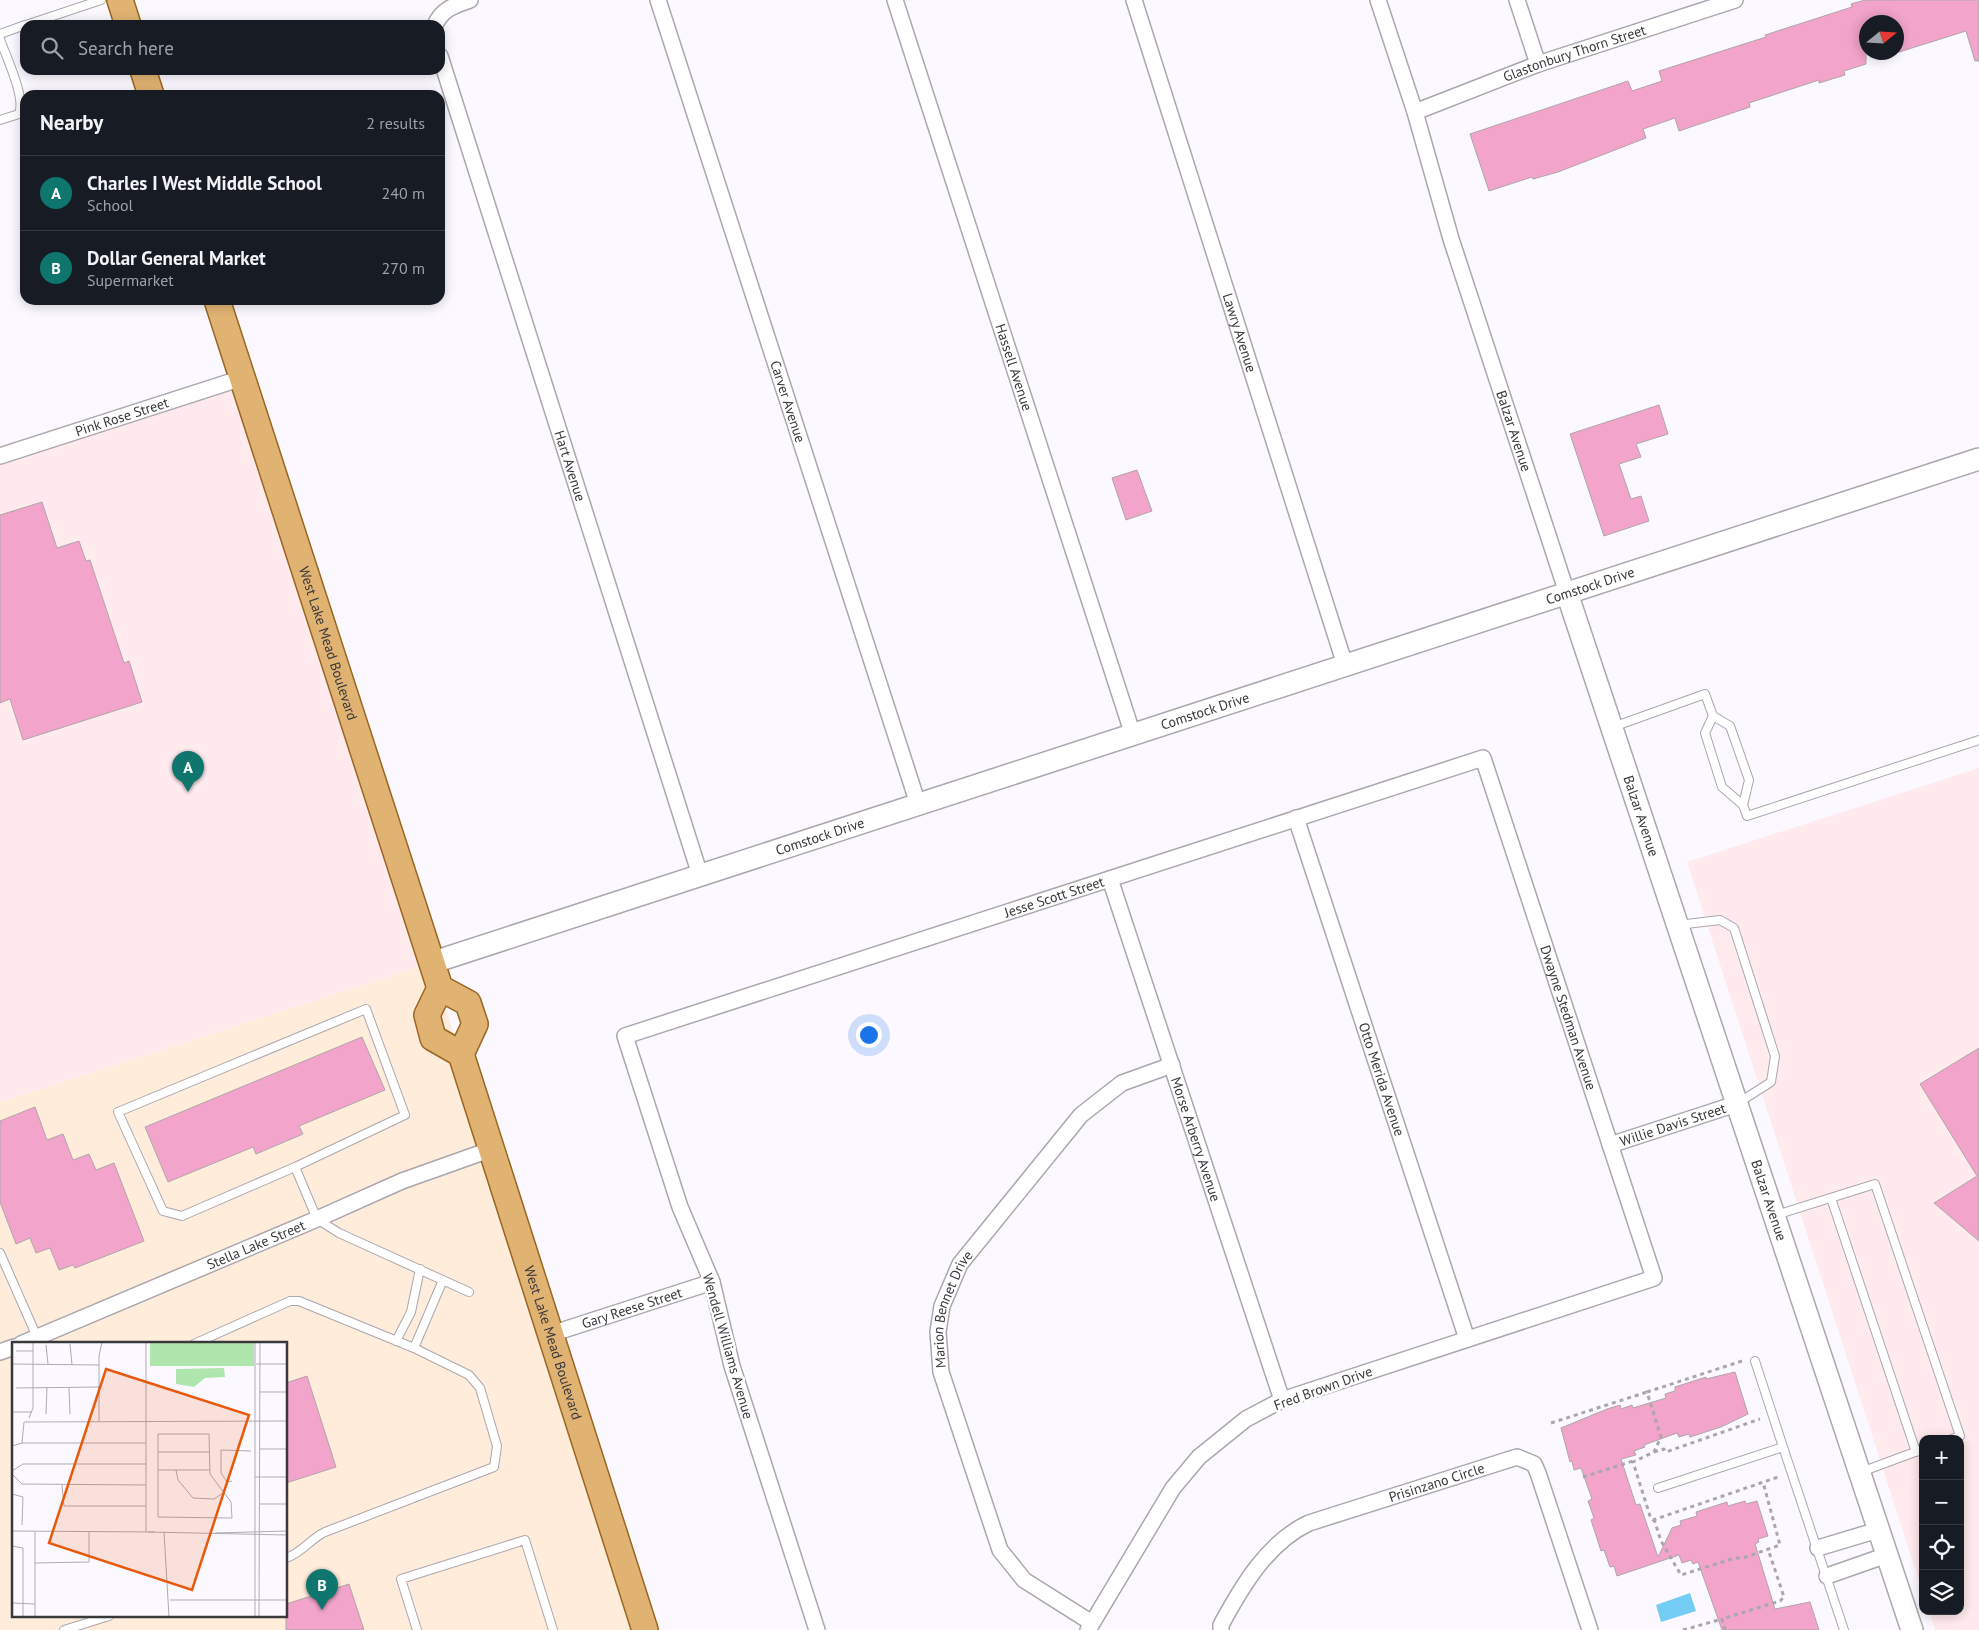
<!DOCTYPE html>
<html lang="en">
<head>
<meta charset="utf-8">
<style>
  :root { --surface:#171b24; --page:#20242c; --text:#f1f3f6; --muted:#9ea1a6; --line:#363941; --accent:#0f766e }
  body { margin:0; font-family:"PT Sans",sans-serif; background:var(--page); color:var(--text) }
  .controls { position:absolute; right:15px; bottom:15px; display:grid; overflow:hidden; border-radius:10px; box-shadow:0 2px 12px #0003 }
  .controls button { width:45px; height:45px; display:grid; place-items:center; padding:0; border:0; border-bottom:1px solid var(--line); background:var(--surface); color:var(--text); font:25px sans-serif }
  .compass { position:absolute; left:1859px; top:15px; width:45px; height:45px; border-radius:50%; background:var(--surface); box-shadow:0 2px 12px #0003; rotate:72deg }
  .you { position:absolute; left:868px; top:1034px; width:18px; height:18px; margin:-12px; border:4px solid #fff; border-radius:50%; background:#1a73e8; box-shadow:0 0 0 8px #1a73e833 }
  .badge { display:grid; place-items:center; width:32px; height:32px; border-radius:50%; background:var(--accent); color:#fff; font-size:16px; font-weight:700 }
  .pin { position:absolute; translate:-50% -41px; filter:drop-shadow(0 1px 2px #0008) }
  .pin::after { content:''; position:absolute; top:26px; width:18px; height:15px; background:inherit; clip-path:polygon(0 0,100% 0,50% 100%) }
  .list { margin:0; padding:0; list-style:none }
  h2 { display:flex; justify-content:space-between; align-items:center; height:65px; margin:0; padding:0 20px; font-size:21px }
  h2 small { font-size:16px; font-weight:400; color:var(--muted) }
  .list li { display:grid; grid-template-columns:32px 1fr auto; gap:15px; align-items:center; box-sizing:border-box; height:75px; padding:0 20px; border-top:1px solid var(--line) }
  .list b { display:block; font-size:19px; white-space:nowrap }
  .list p { margin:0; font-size:16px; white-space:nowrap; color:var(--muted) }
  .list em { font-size:16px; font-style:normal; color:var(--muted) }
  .icon { flex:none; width:28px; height:28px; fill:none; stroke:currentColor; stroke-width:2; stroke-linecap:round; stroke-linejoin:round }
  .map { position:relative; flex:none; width:1979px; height:1630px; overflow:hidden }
  .search { position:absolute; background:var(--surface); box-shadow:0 2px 12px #0003; left:20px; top:20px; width:425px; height:55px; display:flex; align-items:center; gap:12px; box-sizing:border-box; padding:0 18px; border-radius:15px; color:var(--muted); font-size:19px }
  .panel { position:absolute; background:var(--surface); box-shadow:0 2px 12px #0003; left:20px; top:90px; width:425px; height:215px; border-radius:15px }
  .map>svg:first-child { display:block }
  .commercial { fill:#ffecdb; fill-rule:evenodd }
  .education { fill:#ffeaed }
  .water { fill:#74cdf5 }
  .building { fill:#f2a4ca; stroke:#afa6aa }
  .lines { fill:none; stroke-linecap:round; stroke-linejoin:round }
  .lane-casing { stroke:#aba7ae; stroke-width:10 }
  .street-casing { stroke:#aba7ae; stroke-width:18 }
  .secondary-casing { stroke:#aba7ae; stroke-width:24 }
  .primary-casing { stroke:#996722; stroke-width:28 }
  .path { stroke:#aaa7ac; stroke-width:3; stroke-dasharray:4 4; stroke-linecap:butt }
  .lane { stroke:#fff; stroke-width:8 }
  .street { stroke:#fff; stroke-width:15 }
  .secondary { stroke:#fff; stroke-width:21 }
  .primary { stroke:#e1b372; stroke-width:25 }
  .labels { text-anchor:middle; stroke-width:5; stroke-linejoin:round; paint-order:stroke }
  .street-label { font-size:14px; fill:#39383b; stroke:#fff }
  .inset-road { fill:none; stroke:#aeabb1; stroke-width:1 }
  .view { fill:#e8590c; fill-opacity:0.15; stroke:#e8590c; stroke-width:2.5 }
  .inset-edge { fill:none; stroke:#39383b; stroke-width:2.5 }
</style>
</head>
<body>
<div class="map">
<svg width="1979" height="1630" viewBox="0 0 1979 1630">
  <rect width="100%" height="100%" fill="#fcf8ff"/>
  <!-- commercial -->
  <path class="commercial" d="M 431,963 L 645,1630 L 0,1630 L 0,1102 ZM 14,1344 L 286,1344 L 286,1616 L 14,1616 Z"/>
  <!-- education -->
  <path class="education" d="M 242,378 L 431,963 L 0,1102 L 0,456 Z
    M 1979,768 L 1979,1630 L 1935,1630 L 1929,1611 L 1960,1611 L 1960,1439 L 1923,1439 L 1923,1593 L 1687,862 Z"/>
  <!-- water -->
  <path class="water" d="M 1690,1593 L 1696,1611 L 1661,1622 L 1656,1605 Z"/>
  <!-- building -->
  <path class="building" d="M 1865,0 L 1979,0 L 1979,61 L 1975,61 L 1966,31 L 1896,53 L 1896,22 L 1866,22 L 1866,64 L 1844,71 L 1845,75 L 1819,83 L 1819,80 L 1749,103 L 1750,107 L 1679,131 L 1675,118 L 1643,129 L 1646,138 L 1558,172 L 1533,179 L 1532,177 L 1489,191 L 1470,134 L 1628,81 L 1632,91 L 1662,81 L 1659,71 L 1766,37 L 1765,35 L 1852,7 L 1851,4 Z
    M 1659,405 L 1668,434 L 1636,444 L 1641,457 L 1619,464 L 1631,499 L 1641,496 L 1649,521 L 1604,536 L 1570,434 Z
    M 1137,470 L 1152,511 L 1126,520 L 1112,478 Z
    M 42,502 L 57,548 L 79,541 L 86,561 L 90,560 L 124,663 L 129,661 L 142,702 L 23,740 L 10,699 L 0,703 L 0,515 Z
    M 362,1037 L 385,1090 L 299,1126 L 303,1134 L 256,1154 L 253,1147 L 168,1182 L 145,1127 Z
    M 1979,1048 L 1979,1241 L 1934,1203 L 1977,1176 L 1920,1084 Z
    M 35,1107 L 47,1140 L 63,1134 L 73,1160 L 89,1154 L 96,1170 L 114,1163 L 144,1241 L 75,1268 L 73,1265 L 59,1270 L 50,1248 L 36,1253 L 30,1238 L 16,1244 L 0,1202 L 0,1121 Z
    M 1735,1372 L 1748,1414 L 1721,1427 L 1690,1437 L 1689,1434 L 1679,1437 L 1677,1433 L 1644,1445 L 1645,1447 L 1634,1451 L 1636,1455 L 1621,1459 L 1636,1505 L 1640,1504 L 1658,1557 L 1672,1528 L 1681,1525 L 1680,1521 L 1697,1516 L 1696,1512 L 1727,1502 L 1728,1506 L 1745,1501 L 1746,1504 L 1757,1501 L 1768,1536 L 1758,1539 L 1759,1542 L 1755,1544 L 1775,1609 L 1810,1602 L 1819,1630 L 1722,1630 L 1698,1562 L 1693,1564 L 1691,1560 L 1682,1563 L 1679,1555 L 1617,1576 L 1614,1566 L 1610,1567 L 1604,1550 L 1601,1551 L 1591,1520 L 1594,1518 L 1588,1501 L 1592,1499 L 1581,1468 L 1574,1470 L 1572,1461 L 1570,1462 L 1561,1428 L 1607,1409 L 1620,1405 L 1621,1409 L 1632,1405 L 1633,1408 L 1666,1398 L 1665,1394 L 1675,1391 L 1675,1387 L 1706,1377 L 1706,1379 Z
    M 307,1376 L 336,1467 L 286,1483 L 286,1383 Z
    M 349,1584 L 364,1630 L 286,1630 L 286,1604 Z"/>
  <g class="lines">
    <!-- lane casing -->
    <g class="lane-casing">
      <path id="lane" d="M 26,25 L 101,0
        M 0,34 L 25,25
        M 0,39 C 6,57 26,97 19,114 L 0,120
        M 1613,727 L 1705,694 L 1713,716 L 1730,726 L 1749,780 L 1743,805 L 1722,787 L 1705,733 L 1713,716
        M 1743,805 L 1747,816 L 1979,740
        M 1678,925 L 1720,920 L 1734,928 L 1775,1056 L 1771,1082 L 1738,1103
        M 295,1167 L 182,1216 L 163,1211 L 118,1112 L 366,1009 L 405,1115 L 295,1167 L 317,1219 L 339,1233 L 469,1292
        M 1831,1198 L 1916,1452
        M 1776,1215 L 1875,1184 L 1960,1436 L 1952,1439
        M 0,1253 L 37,1337
        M 396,1341 L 411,1312 L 420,1269
        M 194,1344 L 290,1301 L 299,1301 L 414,1348 L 469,1375 L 480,1388 L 497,1446 L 494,1467 L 325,1532 C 310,1539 302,1553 286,1558
        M 414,1348 L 443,1280
        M 1783,1447 L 1844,1630
        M 1861,1472 L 1923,1449
        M 1658,1488 L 1783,1447 L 1755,1361
        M 64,1630 L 109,1616
        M 417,1630 L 401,1579 L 525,1540 L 553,1630"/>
    </g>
    <!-- street casing -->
    <g class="street-casing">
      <g id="street">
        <path id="s1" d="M 658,0 L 918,804"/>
        <path id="s2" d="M 895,0 L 1133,735"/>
        <path id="s3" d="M 1134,0 L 1345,665"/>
        <path id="s4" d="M 1378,0 L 1415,112 L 1451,239 L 1567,593"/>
        <path d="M 1517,0 L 1538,64"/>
        <path d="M 435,25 C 442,9 455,5 470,0"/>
        <path id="s5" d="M 440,56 L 700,875"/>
        <path id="s6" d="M 1415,112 L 1538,64 L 1735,0"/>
        <path id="s7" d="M 0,456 L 242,378"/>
        <path id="s8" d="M 1296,818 L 1467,1339"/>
        <path id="s9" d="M 1110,879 L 1282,1400"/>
        <path id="s10" d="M 1610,1145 L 1736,1104"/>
        <path id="s11" d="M 551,1334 L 712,1282"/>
        <path id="s12" d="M 21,1344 L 317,1219 L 402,1181 L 492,1149"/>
        <path d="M 0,1352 L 14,1347"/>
        <path d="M 1818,1548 L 1878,1530"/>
        <path d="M 1827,1576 L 1887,1555"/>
        <path id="s13" d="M 1092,1623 L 1024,1580 L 1000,1550 L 941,1372 L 938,1332 L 942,1306 L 960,1264 L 1081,1115 L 1122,1083 L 1172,1065"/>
        <path id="s14" d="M 817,1630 L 732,1366 L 712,1282 L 680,1207 L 625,1036 L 1483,758 L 1654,1278 L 1282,1400 L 1246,1419 L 1199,1457 L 1173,1488 L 1088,1630"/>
        <path id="s15" d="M 1221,1630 L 1221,1625 C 1242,1586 1268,1542 1309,1523 L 1517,1457 L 1534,1464 L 1538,1473 L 1590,1630"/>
      </g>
    </g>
    <!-- secondary casing -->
    <g class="secondary-casing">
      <g id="secondary">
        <path id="s16" d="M 1567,593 L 1912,1630"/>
        <path id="s17" d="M 431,963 L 1979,459"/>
      </g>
    </g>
    <!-- primary casing -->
    <g class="primary-casing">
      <g id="primary">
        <path d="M 120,0 L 128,25"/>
        <path d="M 143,70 L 151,95"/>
        <path id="s18" d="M 217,300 L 440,988 L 468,1003 L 475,1024 L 461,1054"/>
        <path id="s19" d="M 440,988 L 427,1015 L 433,1038 L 461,1054 L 645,1630"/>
      </g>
    </g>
    <!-- path -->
    <path class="path" d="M 1742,1361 L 1647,1392 L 1661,1437 L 1654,1452 L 1633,1462 L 1650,1516 L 1653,1520 L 1781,1476
      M 1551,1423 L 1647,1392
      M 1654,1452 L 1664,1449 L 1666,1452 L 1760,1419
      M 1583,1477 L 1633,1461
      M 1654,1519 L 1661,1541 L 1681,1575 L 1735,1558 L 1743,1558 L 1780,1545 L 1763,1482
      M 1683,1630 L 1722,1619
      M 1725,1630 L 1722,1619 L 1780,1601 L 1784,1597 L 1768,1549"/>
    <!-- lane -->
    <use href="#lane" class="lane"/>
    <!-- street -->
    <use href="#street" class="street"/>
    <!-- secondary -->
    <use href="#secondary" class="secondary"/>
    <!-- primary -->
    <use href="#primary" class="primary"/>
  </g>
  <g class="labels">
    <!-- street labels -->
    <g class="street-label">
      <text dy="5" stroke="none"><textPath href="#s6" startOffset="170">Glastonbury Thorn Street</textPath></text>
      <text dy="5" stroke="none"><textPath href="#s3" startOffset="349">Lawry Avenue</textPath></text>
      <text dy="5" stroke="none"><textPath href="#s2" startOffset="386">Hassell Avenue</textPath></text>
      <text dy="5" stroke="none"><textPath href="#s1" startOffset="422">Carver Avenue</textPath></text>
      <text dy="5" stroke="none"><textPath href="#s7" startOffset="128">Pink Rose Street</textPath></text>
      <text dy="5" stroke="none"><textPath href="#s4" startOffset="452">Balzar Avenue</textPath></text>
      <text dy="5" stroke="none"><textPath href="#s5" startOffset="430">Hart Avenue</textPath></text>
      <text dy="5" stroke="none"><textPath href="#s17" startOffset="1219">Comstock Drive</textPath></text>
      <text dy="5" stroke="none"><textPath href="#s18" startOffset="361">West Lake Mead Boulevard</textPath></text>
      <text dy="5" stroke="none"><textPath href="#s17" startOffset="814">Comstock Drive</textPath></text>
      <text dy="5" stroke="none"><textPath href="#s16" startOffset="235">Balzar Avenue</textPath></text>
      <text dy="5" stroke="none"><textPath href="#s17" startOffset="409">Comstock Drive</textPath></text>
      <text dy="5" stroke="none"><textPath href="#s14" startOffset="1076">Jesse Scott Street</textPath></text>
      <text dy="5" stroke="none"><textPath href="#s14" startOffset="1800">Dwayne Stedman Avenue</textPath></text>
      <text dy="5" stroke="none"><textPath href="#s8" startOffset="275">Otto Merida Avenue</textPath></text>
      <text dy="5" stroke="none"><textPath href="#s10" startOffset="66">Willie Davis Street</textPath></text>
      <text dy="5" stroke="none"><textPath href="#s9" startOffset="274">Morse Arberry Avenue</textPath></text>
      <text dy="5" stroke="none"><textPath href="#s16" startOffset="640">Balzar Avenue</textPath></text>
      <text dy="5" stroke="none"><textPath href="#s12" startOffset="255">Stella Lake Street</textPath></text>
      <text dy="5" stroke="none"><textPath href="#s11" startOffset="85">Gary Reese Street</textPath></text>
      <text dy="5" stroke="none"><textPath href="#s13" startOffset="372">Marion Bennet Drive</textPath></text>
      <text dy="5" stroke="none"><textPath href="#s19" startOffset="389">West Lake Mead Boulevard</textPath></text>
      <text transform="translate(728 1346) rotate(74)" y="5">Wendell Williams Avenue</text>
      <text transform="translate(1323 1388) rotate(-20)" y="5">Fred Brown Drive</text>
      <text dy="5" stroke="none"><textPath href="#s15" startOffset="276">Prisinzano Circle</textPath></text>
    </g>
  </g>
  <!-- overview -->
  <g transform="translate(12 1342)">
    <rect width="275" height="275" fill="#fcf8ff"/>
    <path d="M 138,0 L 242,0 L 242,24 L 138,24 ZM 212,26 L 213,35 L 193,36 L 182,45 L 164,42 L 164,27 Z" fill="#afe6ad"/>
    <path class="inset-road" d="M 134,0 L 134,190M 58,2 L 60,23M 34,3 L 36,22M 4,9 L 21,9M 0,22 L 87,23M 244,22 L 275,22M 4,46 L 87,45M 57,46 L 58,72M 248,50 L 275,50M 0,70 L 20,70M 34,72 L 35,45M 17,76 L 21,66 L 21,0M 87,79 L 87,14 L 90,0M 146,92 L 197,92 L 198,132 L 219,160 L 220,176 L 146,175 ZM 10,101 L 12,80 L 275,79M 0,104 L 10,101 L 134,101M 248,107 L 275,107M 146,110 L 197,110M 146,128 L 197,128M 164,128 L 166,138 L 181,156 L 202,157 L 211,151M 0,129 L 11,122 L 134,122M 0,132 L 10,142 L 134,143M 243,135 L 275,135M 220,139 L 215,140 L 209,131 L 209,108 L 239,109M 50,143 L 52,164 L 134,164M 0,152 L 11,155 L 10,183M 248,162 L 275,162M 0,189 L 143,190M 136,190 L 275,193M 152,190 L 157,275M 203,191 L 275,189M 0,204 L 11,206 L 11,275M 23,221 L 77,220 L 77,190M 158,258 L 275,258M 0,261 L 23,262M 23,275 L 23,190M 243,275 L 243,0M 247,275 L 248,0"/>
    <path class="view" d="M 94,27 L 237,73 L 180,248 L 37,201 Z"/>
    <rect width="275" height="275" class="inset-edge"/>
  </g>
</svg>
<div class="controls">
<button>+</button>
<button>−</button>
<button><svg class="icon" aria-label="locate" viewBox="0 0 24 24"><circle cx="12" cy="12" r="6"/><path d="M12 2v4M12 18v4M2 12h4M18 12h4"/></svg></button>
<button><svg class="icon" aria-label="layers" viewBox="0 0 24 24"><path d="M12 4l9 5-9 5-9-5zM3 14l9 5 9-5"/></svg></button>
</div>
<svg class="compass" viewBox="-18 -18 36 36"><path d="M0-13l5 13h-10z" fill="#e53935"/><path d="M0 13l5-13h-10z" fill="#9ea1a6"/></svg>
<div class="you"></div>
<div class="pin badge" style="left:188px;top:792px">A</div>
<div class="pin badge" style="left:322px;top:1610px">B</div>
<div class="search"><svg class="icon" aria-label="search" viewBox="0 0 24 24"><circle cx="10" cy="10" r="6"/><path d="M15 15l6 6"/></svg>Search here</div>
<section class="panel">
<h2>Nearby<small>2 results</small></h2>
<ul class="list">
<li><span class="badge">A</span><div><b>Charles I West Middle School</b><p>School</p></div><em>240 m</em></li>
<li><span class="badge">B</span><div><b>Dollar General Market</b><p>Supermarket</p></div><em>270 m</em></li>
</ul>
</section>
</div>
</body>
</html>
